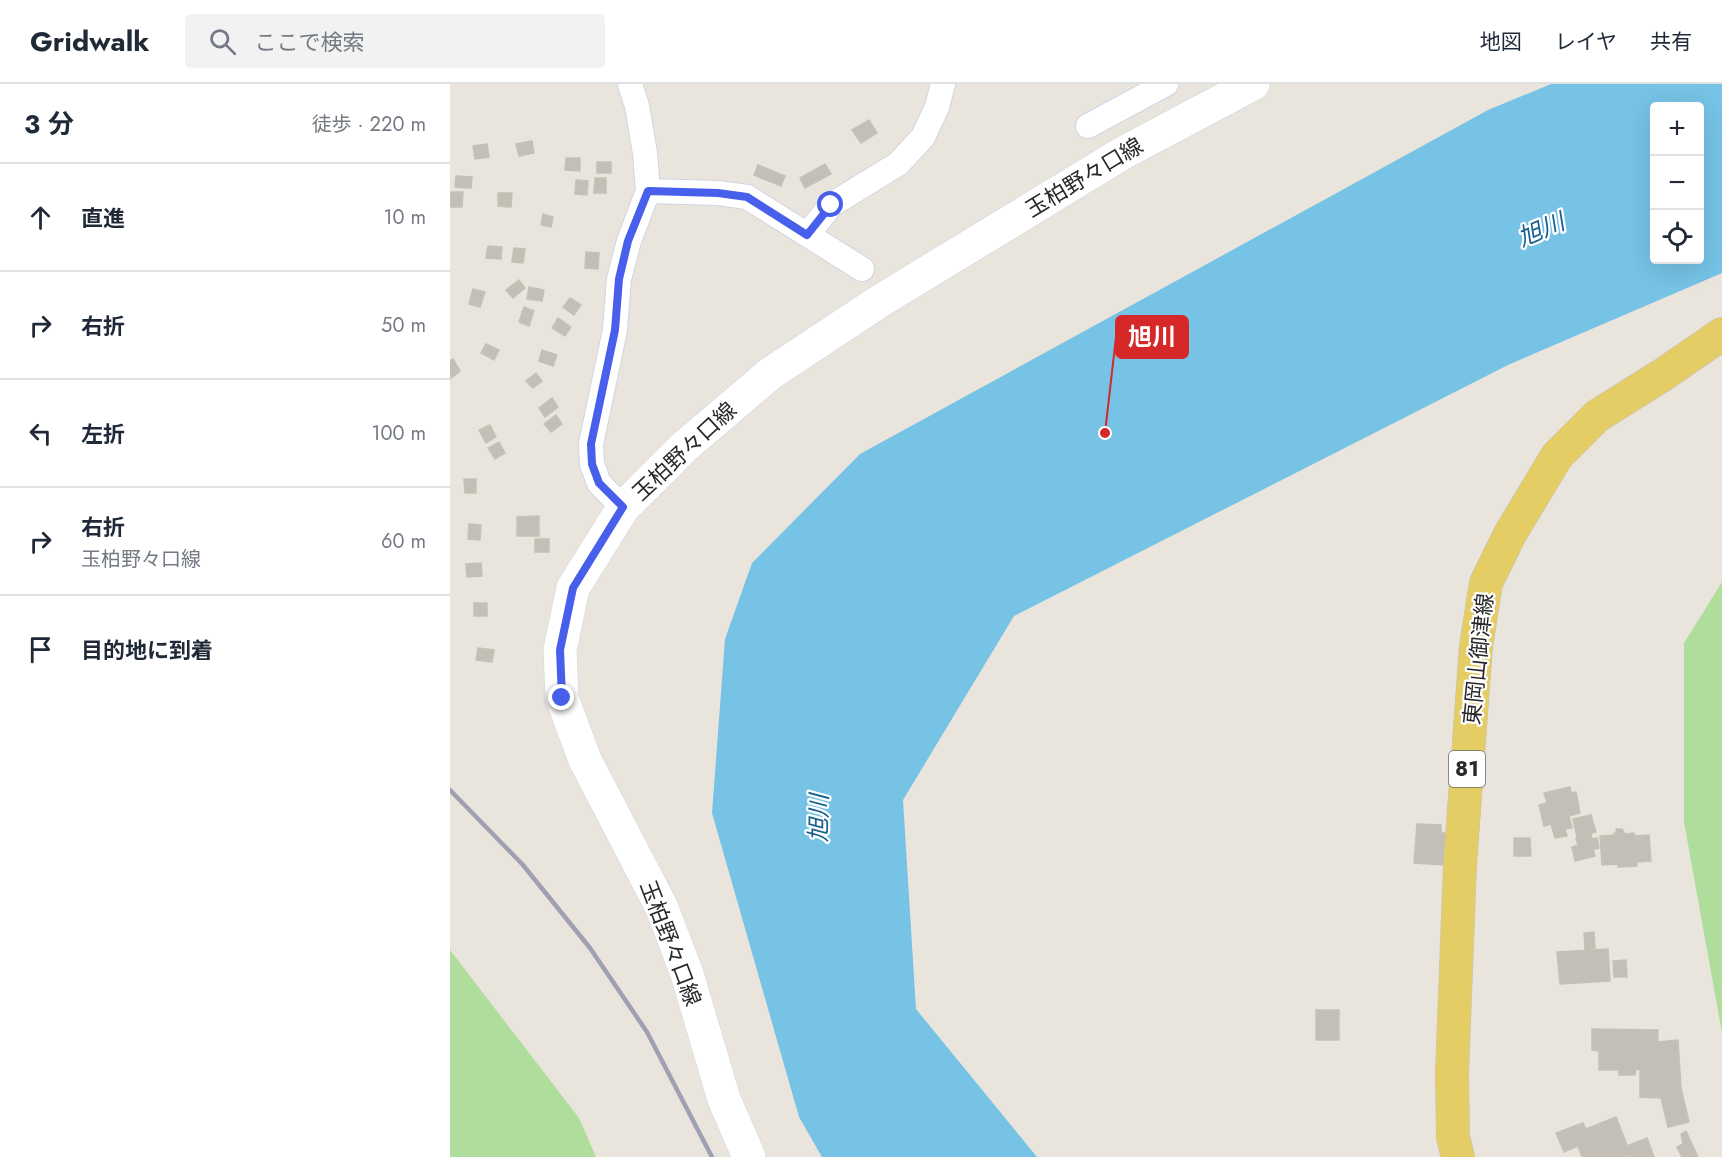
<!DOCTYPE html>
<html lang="ja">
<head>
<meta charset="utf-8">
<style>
  :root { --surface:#fff; --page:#f2f2f3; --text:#1f2937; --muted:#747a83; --line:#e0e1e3 }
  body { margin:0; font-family:Jost,"Noto Sans JP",sans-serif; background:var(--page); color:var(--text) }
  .controls { position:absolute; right:18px; top:18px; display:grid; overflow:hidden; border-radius:6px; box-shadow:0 6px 24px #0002 }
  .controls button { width:54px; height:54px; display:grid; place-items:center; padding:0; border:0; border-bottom:2px solid var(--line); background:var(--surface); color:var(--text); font:30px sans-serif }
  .stop { position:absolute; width:18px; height:18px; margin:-14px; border:4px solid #485fec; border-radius:50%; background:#fff }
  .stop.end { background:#485fec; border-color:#fff; box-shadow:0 2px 6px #0008 }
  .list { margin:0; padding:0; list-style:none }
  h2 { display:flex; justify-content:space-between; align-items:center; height:78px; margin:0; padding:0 24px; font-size:26px }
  h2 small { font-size:20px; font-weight:400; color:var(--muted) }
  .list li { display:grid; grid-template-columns:39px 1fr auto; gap:18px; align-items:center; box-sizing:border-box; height:108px; padding:0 24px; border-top:2px solid var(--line) }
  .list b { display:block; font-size:22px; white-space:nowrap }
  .list p { margin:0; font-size:20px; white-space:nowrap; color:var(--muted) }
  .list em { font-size:20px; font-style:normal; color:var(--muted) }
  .icon { flex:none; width:33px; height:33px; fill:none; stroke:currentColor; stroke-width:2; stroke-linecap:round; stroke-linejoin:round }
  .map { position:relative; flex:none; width:1272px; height:1073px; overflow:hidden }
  header { display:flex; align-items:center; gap:36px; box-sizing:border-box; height:84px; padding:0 30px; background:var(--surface); border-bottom:2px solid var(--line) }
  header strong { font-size:28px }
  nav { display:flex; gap:33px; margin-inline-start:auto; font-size:21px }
  .search { width:420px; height:54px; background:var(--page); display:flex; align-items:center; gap:15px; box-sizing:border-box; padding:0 21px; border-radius:6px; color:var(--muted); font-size:22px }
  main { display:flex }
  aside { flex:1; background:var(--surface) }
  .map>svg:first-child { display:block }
  .green { fill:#afdd9c }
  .water { fill:#76c3e5; fill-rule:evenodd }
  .building { fill:#c3bfb7; stroke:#c5c1b6; stroke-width:1.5 }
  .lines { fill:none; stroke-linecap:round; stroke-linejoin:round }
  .street-casing { stroke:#d1d4e1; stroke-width:26 }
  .secondary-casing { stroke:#d1d4e1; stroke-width:34 }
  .primary-casing { stroke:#c3c3c3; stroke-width:34 }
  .street { stroke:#fff; stroke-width:24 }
  .secondary { stroke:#fff; stroke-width:33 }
  .primary { stroke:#e5cd66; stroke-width:33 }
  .rail { stroke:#9fa1b2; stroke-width:4.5 }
  .route { stroke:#485fec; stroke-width:8 }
  .labels { text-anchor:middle; stroke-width:4.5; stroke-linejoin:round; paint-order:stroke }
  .shield { fill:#fff; stroke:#696969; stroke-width:1.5 }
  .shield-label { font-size:21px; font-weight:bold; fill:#292929 }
  .street-label { font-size:22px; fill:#292929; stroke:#fff }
  .water-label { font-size:24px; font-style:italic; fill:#17608f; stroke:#fff }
  .leader { fill:none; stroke:#d62828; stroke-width:2 }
  .callout-dot { fill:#d62828; stroke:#fff; stroke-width:2 }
  .callout { fill:#d62828; stroke:#d62828; stroke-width:2 }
  .callout-label { font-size:24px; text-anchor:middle; font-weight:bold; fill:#fff }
</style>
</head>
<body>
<header>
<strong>Gridwalk</strong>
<div class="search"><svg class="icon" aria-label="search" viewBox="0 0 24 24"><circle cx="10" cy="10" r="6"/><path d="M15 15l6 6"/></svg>ここで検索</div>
<nav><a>地図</a><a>レイヤ</a><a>共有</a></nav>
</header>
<main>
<aside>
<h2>3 分<small>徒歩 · 220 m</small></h2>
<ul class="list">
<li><svg class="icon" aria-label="ahead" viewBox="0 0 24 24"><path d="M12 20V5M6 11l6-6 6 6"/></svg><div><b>直進</b></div><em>10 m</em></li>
<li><svg class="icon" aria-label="right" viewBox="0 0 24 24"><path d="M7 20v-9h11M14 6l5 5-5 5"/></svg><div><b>右折</b></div><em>50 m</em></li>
<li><svg class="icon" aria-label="left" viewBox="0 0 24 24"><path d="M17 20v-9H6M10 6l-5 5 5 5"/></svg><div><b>左折</b></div><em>100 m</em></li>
<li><svg class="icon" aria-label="right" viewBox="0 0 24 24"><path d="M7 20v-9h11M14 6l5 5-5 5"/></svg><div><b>右折</b><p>玉柏野々口線</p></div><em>60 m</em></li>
<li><svg class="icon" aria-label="arrive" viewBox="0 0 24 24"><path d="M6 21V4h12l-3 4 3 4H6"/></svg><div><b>目的地に到着</b></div></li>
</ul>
</aside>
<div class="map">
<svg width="1272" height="1073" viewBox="0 0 1272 1073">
  <rect width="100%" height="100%" fill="#eae5dc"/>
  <!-- green -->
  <path class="green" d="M 1272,498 L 1272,949 L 1234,738 L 1234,559 Z
    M 0,866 L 129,1034 L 146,1073 L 0,1073 Z"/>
  <!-- water -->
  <path class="water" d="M 1101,0 L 1272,0 L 1272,189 L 1058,281 L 564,532 L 453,716 L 466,925 L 587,1073 L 372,1073 L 349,1033 L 262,729 L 275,555 L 302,479 L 410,370 L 1038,26 ZM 1204,22 L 1250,22 L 1250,176 L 1204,176 Z"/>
  <!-- building -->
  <path class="building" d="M 419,36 L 427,49 L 411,59 L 402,46 Z
    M 82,57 L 84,69 L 69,72 L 66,60 Z
    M 37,60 L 39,73 L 25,75 L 23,62 Z
    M 116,74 L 130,74 L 130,87 L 115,86 Z
    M 147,78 L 161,78 L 161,89 L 147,89 Z
    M 375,80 L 381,90 L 355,104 L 350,94 Z
    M 308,81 L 335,92 L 331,102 L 304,91 Z
    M 6,92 L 22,93 L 21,104 L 5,103 Z
    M 145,94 L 156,94 L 156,109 L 144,109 Z
    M 126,96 L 138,97 L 137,111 L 125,110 Z
    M 1,108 L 13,108 L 12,123 L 0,123 Z
    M 48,109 L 62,109 L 61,123 L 48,122 Z
    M 93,130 L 103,133 L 101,143 L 91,141 Z
    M 38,162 L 52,163 L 51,175 L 36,174 Z
    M 64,164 L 75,165 L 73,179 L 62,178 Z
    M 136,168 L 149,169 L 148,185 L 135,184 Z
    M 69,196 L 75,204 L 63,214 L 56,206 Z
    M 79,203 L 94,206 L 92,217 L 77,215 Z
    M 23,205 L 35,208 L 30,223 L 19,220 Z
    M 120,214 L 131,221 L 124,231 L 113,223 Z
    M 74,223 L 84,227 L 79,242 L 69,238 Z
    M 108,234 L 121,243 L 115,252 L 102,244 Z
    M 36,260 L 49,266 L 44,276 L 31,269 Z
    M 92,266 L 107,271 L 103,282 L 89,277 Z
    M 3,275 L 10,287 L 1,294 L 0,277 Z
    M 86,289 L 92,297 L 83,304 L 76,297 Z
    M 102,314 L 108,323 L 95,333 L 89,324 Z
    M 106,331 L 112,340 L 101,348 L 94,340 Z
    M 40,341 L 46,353 L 36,359 L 29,346 Z
    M 49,358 L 55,369 L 45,375 L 38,364 Z
    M 14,395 L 26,395 L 26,409 L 15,409 Z
    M 89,432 L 89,452 L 67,452 L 67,433 Z
    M 19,440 L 31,441 L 30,456 L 18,455 Z
    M 85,455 L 99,455 L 99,468 L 85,468 Z
    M 31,479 L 32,492 L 17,493 L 16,480 Z
    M 24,519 L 37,519 L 37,532 L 24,532 Z
    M 28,564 L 44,566 L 42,578 L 26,576 Z
    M 1120,703 L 1121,709 L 1126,708 L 1130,729 L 1119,732 L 1122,744 L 1115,745 L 1117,752 L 1105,754 L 1101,740 L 1094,742 L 1089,721 L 1097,719 L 1094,709 Z
    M 1141,731 L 1146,748 L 1127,753 L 1123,735 Z
    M 967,740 L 991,741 L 991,749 L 998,749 L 995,781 L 964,779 Z
    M 1166,745 L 1172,745 L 1175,750 L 1184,749 L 1185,752 L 1199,751 L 1201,777 L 1187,778 L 1187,782 L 1168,783 L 1168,780 L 1152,781 L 1150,752 L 1164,751 L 1164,749 L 1167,749 Z
    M 1141,751 L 1142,755 L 1147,754 L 1149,764 L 1143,766 L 1145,772 L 1125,777 L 1122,763 L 1128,761 L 1126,754 Z
    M 1064,754 L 1080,754 L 1081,772 L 1064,772 Z
    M 1144,848 L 1145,864 L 1135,865 L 1134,849 Z
    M 1158,865 L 1160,897 L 1110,900 L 1107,868 Z
    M 1176,876 L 1177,893 L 1164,893 L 1163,877 Z
    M 866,926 L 889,926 L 889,956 L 866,956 Z
    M 1142,945 L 1208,946 L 1207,986 L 1186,985 L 1185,991 L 1169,991 L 1169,986 L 1149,986 L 1149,967 L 1142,966 Z
    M 1228,956 L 1231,1004 L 1239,1038 L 1218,1043 L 1211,1014 L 1190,1013 L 1190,985 L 1207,986 L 1208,958 Z
    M 1166,1033 L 1181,1071 L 1176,1073 L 1132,1073 L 1128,1062 L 1114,1068 L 1106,1049 L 1133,1039 L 1136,1045 Z
    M 1236,1047 L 1248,1073 L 1232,1073 L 1227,1063 L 1233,1060 L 1231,1050 Z
    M 1197,1054 L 1204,1073 L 1181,1073 L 1177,1062 Z"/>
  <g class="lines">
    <!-- street casing -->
    <g class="street-casing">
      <path id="street" d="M 638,42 L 716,0
        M 198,107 L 268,109 L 297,113 L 412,185
        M 357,151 L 381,121 L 448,80 L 473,53 L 487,23 L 493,0
        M 173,424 L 149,399 L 142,380 L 141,360 L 165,246 L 169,195 L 179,157 L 198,107 L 195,69 L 187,22 L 180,0"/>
    </g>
    <!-- secondary casing -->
    <g class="secondary-casing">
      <path id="secondary" d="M 299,1073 L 274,1015 L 237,890 L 212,824 L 135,676 L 112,614 L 110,566 L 123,504 L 173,424 L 234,363 L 321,289 L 430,217 L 673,69 L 803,0"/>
    </g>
    <!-- primary casing -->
    <g class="primary-casing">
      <path id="primary" d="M 1008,1073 L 1003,1053 L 1002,989 L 1010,781 L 1026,562 L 1036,499 L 1060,450 L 1107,372 L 1147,332 L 1214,290 L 1272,250"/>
    </g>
    <!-- street -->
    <use href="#street" class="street"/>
    <!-- secondary -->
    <use href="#secondary" class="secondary"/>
    <!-- primary -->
    <use href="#primary" class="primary"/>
    <!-- rail -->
    <path class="rail" d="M 0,706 L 73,781 L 140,864 L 197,948 L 262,1073"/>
  </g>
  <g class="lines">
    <!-- route -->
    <path class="route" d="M 112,614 L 110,566 L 123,504 L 173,423 L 149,399 L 142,380 L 141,360 L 165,246 L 169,195 L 178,157 L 198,107 L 268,109 L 297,113 L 357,151 L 381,121"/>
  </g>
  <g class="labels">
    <!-- shield labels -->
    <rect class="shield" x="999" y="667" width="36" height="36" rx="4.5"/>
    <g class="shield-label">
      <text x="1017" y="692">81</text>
    </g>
    <!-- street labels -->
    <g class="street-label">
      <text transform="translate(634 93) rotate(-31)" y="8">玉柏野々口線</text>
      <text transform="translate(234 367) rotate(-43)" y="8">玉柏野々口線</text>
      <text transform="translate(1028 575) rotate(-84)" y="8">東岡山御津線</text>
      <text transform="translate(221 859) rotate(69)" y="8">玉柏野々口線</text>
    </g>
    <!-- water labels -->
    <g class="water-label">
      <text transform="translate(1091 146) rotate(-23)" y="8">旭川</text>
      <text transform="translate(369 734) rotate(-89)" y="8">旭川</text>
    </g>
  </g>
  <!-- callouts -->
  <path class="leader" d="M655 349L666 253"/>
  <circle class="callout-dot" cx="655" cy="349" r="6"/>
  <rect class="callout" x="666" y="232" width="72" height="42" rx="6"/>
  <g class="callout-label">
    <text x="702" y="261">旭川</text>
  </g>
</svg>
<div class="controls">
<button>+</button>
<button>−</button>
<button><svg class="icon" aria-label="locate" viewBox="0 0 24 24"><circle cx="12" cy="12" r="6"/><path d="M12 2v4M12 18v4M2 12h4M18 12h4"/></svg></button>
</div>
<div class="stop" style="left:381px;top:121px"></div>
<div class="stop end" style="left:112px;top:614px"></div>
</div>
</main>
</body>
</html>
